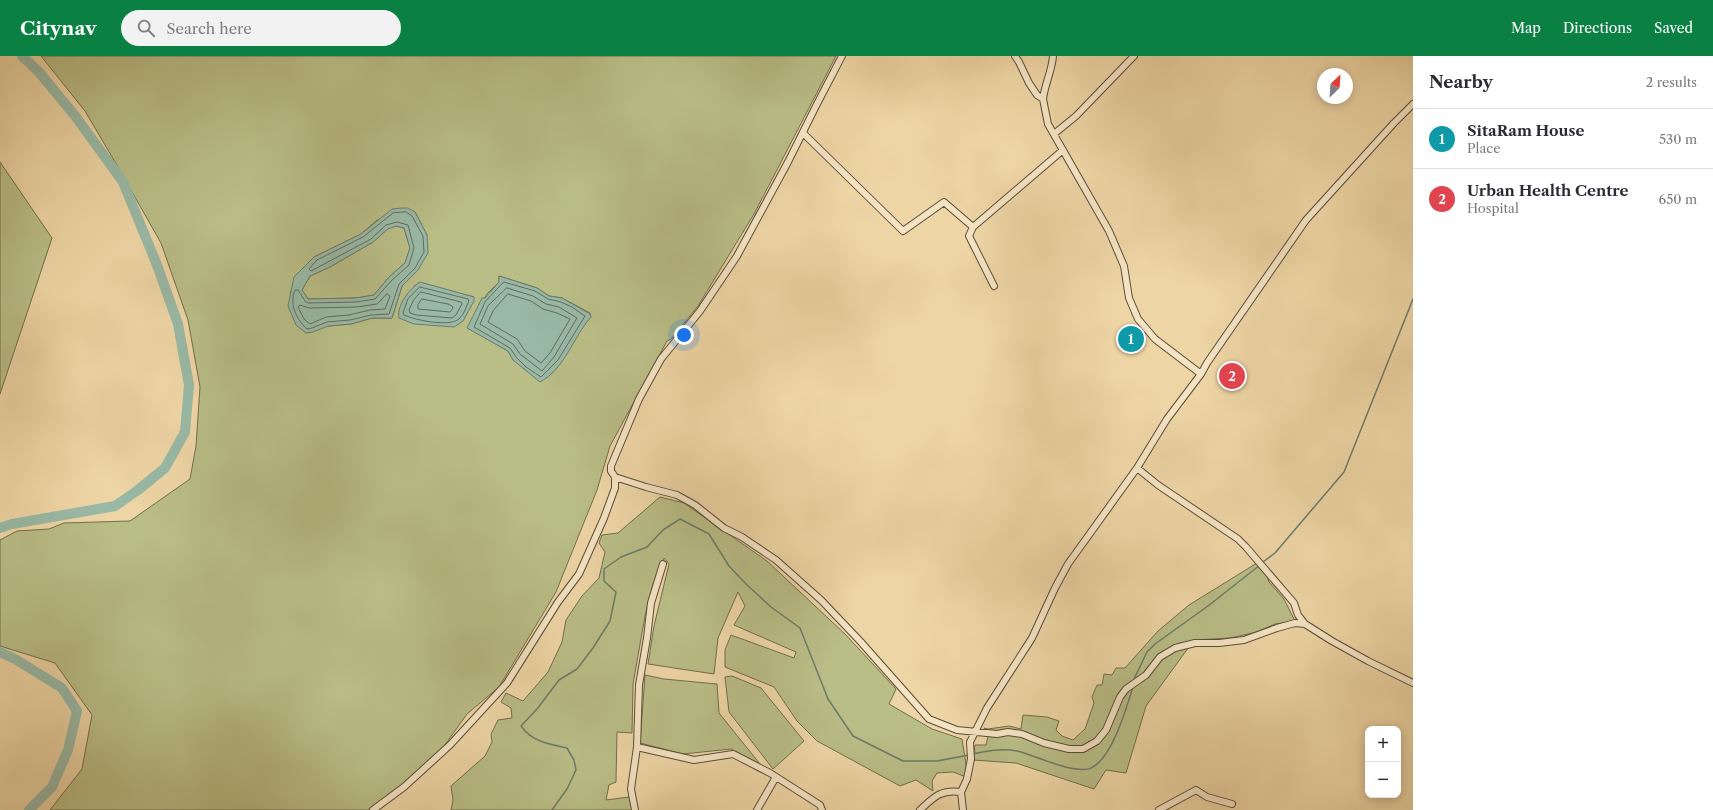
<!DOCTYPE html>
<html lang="en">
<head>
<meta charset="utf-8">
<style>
  :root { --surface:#fff; --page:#f2f2f3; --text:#2b2b33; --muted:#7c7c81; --line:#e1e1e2; --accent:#0b8043 }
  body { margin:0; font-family:"Libre Caslon Text",serif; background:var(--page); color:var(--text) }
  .controls { position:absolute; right:12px; bottom:12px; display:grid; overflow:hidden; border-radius:8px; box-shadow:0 2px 10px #0003 }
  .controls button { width:36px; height:36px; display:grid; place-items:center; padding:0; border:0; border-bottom:1px solid var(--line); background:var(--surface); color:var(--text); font:20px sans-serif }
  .compass { position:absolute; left:1317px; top:12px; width:36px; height:36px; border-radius:50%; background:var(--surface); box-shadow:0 2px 10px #0003; rotate:25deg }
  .you { position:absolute; left:684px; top:279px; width:14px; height:14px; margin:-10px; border:3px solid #fff; border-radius:50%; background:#1a73e8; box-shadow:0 0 0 6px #1a73e833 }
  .badge { display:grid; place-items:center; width:26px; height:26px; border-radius:50%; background:var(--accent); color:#fff; font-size:13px; font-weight:700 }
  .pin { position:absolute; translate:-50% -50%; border:2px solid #fff; box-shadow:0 1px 4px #0006 }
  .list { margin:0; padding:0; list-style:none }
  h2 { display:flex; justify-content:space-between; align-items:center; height:52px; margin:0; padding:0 16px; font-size:17px }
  h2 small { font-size:13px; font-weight:400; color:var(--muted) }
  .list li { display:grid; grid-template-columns:26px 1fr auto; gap:12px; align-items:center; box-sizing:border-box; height:60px; padding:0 16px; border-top:1px solid var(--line) }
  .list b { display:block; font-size:15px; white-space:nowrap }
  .list p { margin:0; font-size:13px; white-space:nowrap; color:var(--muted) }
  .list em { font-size:13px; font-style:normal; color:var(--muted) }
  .icon { flex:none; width:22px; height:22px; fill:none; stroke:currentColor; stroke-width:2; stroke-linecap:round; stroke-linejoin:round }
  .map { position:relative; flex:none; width:1413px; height:754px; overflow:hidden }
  header { display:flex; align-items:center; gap:24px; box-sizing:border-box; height:56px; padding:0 20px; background:var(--accent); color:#fff }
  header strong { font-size:19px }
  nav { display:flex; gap:22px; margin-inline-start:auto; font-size:14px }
  .search { width:280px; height:36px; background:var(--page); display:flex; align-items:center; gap:10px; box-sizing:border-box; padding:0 14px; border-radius:22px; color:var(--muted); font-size:15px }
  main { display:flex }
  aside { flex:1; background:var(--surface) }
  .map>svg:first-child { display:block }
  .green { fill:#b9bd86; stroke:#716e4d; fill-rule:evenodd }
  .water { fill:#99b9a6; stroke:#6c7b6c; fill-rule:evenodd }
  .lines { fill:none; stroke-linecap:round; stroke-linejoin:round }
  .shore { stroke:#616c5d; stroke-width:1 }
  .stream { stroke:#6c7b6c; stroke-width:1.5 }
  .river { stroke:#99b9a6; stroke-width:10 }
  .street-casing { stroke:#5a4c38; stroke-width:8 }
  .street { stroke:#f4e4c4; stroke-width:6 }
</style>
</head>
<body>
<header>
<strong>Citynav</strong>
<div class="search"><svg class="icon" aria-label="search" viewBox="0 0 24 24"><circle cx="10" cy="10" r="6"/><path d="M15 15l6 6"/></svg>Search here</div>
<nav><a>Map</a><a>Directions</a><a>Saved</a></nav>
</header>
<main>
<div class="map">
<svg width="1413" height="754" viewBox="0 0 1413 754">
  <rect width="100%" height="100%" fill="#eed5a5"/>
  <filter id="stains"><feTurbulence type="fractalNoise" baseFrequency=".005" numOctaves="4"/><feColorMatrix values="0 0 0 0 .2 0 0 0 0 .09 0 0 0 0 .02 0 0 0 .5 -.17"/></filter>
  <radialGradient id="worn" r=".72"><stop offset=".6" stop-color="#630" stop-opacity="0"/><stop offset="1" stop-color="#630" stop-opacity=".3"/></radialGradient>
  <!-- green -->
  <path class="green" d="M 41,0 L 836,0 L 754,158 L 698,250 L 671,283 L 667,285 L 610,390 L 597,434 L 556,536 L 499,631 L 467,658 L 442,693 L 404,728 L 368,754 L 50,754 L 82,713 L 92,659 L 55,607 L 0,590 L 0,484 L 17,475 L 49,473 L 64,467 L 130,465 L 190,423 L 196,390 L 200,331 L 188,264 L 161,187 L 115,106 L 85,55 ZM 415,156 L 427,179 L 418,214 L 402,230 L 392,262 L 372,262 L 351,268 L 328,270 L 290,237 L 306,209 L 314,201 L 361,178 L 377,164 ZM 499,220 L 537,232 L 549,240 L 562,242 L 590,257 L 591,261 L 586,266 L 513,304 L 508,295 L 468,272 L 487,238 L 499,226 ZM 420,227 L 474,241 L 414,230 Z
    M 0,106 L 52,182 L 0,338 Z
    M 396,170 L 404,172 L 410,192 L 405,207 L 389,221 L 374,239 L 356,242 L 308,243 L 302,234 L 310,220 L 330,211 L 373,186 L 388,172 Z
    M 660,441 L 684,447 L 767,505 L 845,578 L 896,633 L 889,648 L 932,673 L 962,683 L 966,708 L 966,721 L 953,716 L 937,717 L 932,725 L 933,735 L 916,724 L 900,730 L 817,685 L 797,665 L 774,631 L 725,611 L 725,594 L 731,579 L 794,602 L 796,596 L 734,569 L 745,550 L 738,536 L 718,582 L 714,618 L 648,608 L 654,570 L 669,508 L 664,502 L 653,528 L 645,560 L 633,628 L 632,677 L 617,676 L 616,726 L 609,729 L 606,744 L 629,741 L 632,754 L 451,754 L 453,744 L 451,730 L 485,700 L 492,686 L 491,678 L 498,664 L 512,662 L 511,652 L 501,646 L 506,637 L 523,645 L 548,616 L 562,586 L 566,564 L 582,540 L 599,522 L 605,496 L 599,487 L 602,479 L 618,477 Z
    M 1257,507 L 1265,514 L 1269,526 L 1284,543 L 1295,565 L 1275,568 L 1257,576 L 1230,582 L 1194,584 L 1146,650 L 1126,717 L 1106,714 L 1094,733 L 1016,707 L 973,704 L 975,689 L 986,689 L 988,680 L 984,672 L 988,673 L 1009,670 L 1021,673 L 1023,659 L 1047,661 L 1059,665 L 1056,674 L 1062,680 L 1073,684 L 1085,673 L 1094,647 L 1092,641 L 1097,629 L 1102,629 L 1104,618 L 1112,619 L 1116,612 L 1125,612 L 1158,575 L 1189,549 Z
    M 645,619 L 664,623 L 717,628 L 719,657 L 760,708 L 731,693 L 683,698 L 640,687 Z
    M 732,620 L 761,632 L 804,685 L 773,713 L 729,656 L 725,621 Z"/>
  <!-- water -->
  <path class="water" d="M 402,152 L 408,152 L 415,156 L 427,179 L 428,197 L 418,214 L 402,230 L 392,262 L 372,262 L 351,268 L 328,270 L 313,276 L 306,277 L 296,269 L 288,250 L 294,221 L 314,201 L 361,178 L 392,153 ZM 396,170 L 404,172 L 410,192 L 405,207 L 389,221 L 374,239 L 356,242 L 308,243 L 302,234 L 310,220 L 330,211 L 373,186 L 388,173 Z
    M 499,220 L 537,232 L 549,240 L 562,242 L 590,258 L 591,261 C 573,281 565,313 540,326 L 513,304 L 508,295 L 467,272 L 482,242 L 485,242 L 499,226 Z
    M 420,226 L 474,241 L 474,245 L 463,265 L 454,271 L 414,268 L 399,262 C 396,250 410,232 420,226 Z"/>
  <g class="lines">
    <!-- shore -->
    <path class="shore" d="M 406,156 L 412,160 L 423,180 L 424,196 L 415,212 L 399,228 L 389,258 L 371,259 L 350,264 L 327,266 L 312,272 L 307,273 C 296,263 289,248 295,234 L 298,234 L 305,245 L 308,247 L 356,246 L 375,243 L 392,224 L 409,209 L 414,192 L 408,169 L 397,166 L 386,169 L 371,183 L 311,215 L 309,213 L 317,204 L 363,181 L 393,157 Z
      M 504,226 L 535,235 L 548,243 L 561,246 L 572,251 L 585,260 L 558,304 L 541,321 L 526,311 L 516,301 L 510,292 L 474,271 L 485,246 Z
      M 420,231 L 468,243 L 469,245 C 466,251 464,258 460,262 C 451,272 415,264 404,259 L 403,257 L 408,243 Z
      M 507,232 L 533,240 L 546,248 L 559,251 L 577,262 L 554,301 L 542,315 L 520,298 L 513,288 L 480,268 L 488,250 Z
      M 421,236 L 461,246 L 462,248 L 456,259 L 452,262 L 416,259 L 410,257 L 409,254 L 413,245 Z
      M 387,238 L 390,240 L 385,253 L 370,254 L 349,259 L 326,261 L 310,268 L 304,263 L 298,251 L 300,249 L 309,252 L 357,251 L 377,248 Z
      M 508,238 L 531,245 L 543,253 L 557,257 L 570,263 L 550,297 L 541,307 L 525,295 L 517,283 L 488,266 L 493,255 Z
      M 422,243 L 448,248 L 452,250 L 453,252 L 450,256 L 418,253 L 418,249 Z"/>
    <!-- stream -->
    <path class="stream" d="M 1263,506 L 1275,497 L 1344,416 L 1413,243
      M 1134,623 L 1147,596 L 1155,588 L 1208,550 L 1260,509
      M 972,698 C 987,695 1002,692 1017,695 C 1035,699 1078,721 1093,711 C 1113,699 1126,653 1133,631
      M 552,754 L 567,733 L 576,714 L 574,704 L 567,692 C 549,688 532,686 521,670 L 537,653 L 559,624 L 577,613 L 593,592 L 610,565 L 616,536 L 604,525 L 604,513 L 621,501 L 647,491 L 663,474 L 680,463 L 709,478 L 729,510 L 746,528 L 771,551 L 800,572 L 828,643 L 853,680 L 903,705 L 937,705 L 969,699"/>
    <!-- river -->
    <path class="river" d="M 0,472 L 12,468 L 115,450 L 138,434 L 165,412 L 185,376 L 189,329 L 178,268 L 157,209 L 123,126 L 76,61 L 39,16 L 22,0
      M 0,596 L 15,603 L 62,632 L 77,655 L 68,694 L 52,731 L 29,754"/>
    <!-- street casing -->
    <g class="street-casing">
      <path id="street" d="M 1015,0 L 1019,6 L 1029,27 L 1037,39 L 1043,43 L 1048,68 L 1109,175 L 1124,210 L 1129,242 L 1138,263 L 1155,283 L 1201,318
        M 1043,43 C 1045,27 1052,15 1053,0
        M 803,77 L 903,175 L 944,146 L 973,171 L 969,180 L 994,230
        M 1054,78 L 1076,60 L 1134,0
        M 973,171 L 1063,94
        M 1137,412 L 1158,429 L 1238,483 L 1246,491 L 1294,547 L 1298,559 L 1305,568 L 1332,585 L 1368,605 L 1413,627
        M 615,421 L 646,431 L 677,439 L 695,449 L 724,472 L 742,481 L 776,504 L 821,544 L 860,585 L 929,663 L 957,674 L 997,678 L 1008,676 L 1022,678 L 1044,687 L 1069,693 L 1083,693 L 1097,685 L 1106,674 L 1120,641 L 1126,633 L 1146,619 L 1160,601 L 1175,592 L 1195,587 L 1219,587 L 1244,584 L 1277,572 L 1295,567 L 1305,568
        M 637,691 L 639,629 L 647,582 L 651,547 L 663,508
        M 961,736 L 963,754
        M 373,754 L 404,731 L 450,689 L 507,627 L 558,546 L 579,518 L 604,462 L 615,432 L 615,421 L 611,415 L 611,410 L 639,343 L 661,303 L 700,255 L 737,200 L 788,106 L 817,48 L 842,0
        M 635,754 L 631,733 L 637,691 L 694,704 L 733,698 L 770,717 L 820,749 L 822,754
        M 757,754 L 776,721
        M 920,754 C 934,741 941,733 961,736 L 967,723 L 971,703 L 970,686 L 987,652 L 1032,582 L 1055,532 L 1068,508 L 1137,412 L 1167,363 L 1201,318 L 1207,307 L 1306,164 L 1394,67 L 1413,48
        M 1159,754 L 1196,734 L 1207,741 L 1232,748"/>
    </g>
    <!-- street -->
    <use href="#street" class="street"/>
  </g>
  <rect width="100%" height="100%" filter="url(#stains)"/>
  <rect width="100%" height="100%" fill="url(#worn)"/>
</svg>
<div class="controls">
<button>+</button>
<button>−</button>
</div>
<svg class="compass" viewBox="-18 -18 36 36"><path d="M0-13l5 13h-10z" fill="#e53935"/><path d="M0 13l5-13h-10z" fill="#7c7c81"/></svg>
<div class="you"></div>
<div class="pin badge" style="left:1131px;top:283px;background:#0f9aa8">1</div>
<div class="pin badge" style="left:1232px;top:320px;background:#e0444e">2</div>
</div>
<aside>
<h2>Nearby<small>2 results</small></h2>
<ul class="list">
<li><span class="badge" style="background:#0f9aa8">1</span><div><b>SitaRam House</b><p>Place</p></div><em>530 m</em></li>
<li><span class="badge" style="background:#e0444e">2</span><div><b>Urban Health Centre</b><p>Hospital</p></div><em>650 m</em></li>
</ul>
</aside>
</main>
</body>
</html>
